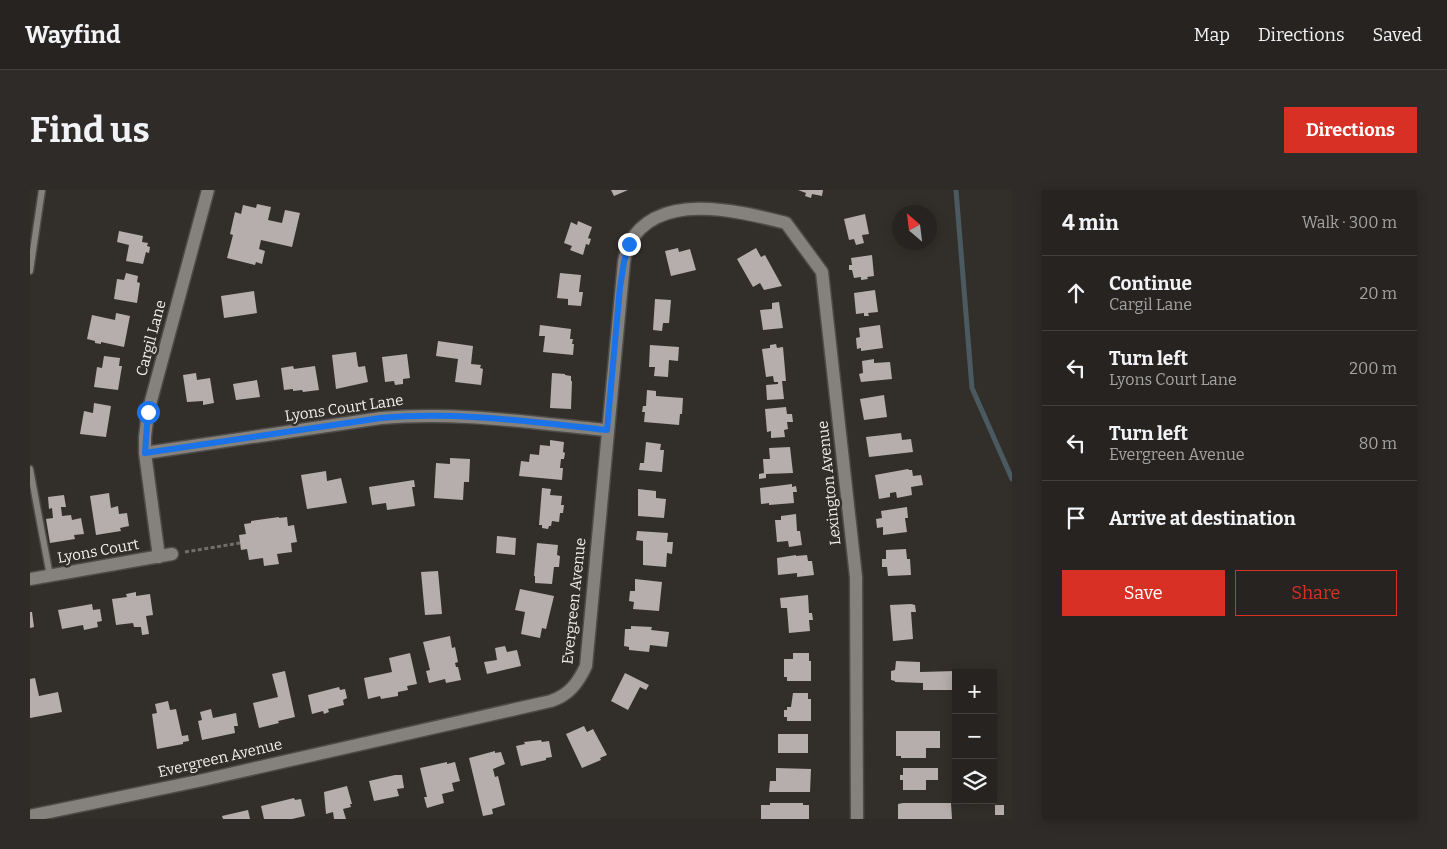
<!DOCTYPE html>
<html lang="en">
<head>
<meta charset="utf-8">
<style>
  :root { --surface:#262320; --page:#2e2b29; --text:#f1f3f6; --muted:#a4a4a5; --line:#42403e; --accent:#d93025 }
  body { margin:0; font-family:Bitter,serif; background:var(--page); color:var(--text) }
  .controls { position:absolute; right:15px; bottom:15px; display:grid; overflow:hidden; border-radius:0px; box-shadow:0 2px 12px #0003 }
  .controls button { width:45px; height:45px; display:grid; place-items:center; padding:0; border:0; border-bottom:1px solid var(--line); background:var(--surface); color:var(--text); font:25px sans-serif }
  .compass { position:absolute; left:862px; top:15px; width:45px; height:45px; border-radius:50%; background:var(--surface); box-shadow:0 2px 12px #0003; rotate:332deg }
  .stop { position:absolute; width:15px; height:15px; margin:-11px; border:4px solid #1a73e8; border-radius:50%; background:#fff }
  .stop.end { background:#1a73e8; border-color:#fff; box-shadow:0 1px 5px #0008 }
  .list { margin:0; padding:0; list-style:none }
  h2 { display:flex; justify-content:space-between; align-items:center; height:65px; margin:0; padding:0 20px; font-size:21px }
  h2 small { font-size:16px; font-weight:400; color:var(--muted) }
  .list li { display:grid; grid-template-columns:32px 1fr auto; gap:15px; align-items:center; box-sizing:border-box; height:75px; padding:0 20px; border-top:1px solid var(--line) }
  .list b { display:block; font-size:19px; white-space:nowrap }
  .list p { margin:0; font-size:16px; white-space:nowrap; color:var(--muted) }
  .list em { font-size:16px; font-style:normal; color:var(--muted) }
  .actions { display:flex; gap:10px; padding:15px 20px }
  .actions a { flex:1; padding:11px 0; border:1px solid var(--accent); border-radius:0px; text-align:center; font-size:18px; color:var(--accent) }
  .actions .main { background:var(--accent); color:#fff }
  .icon { flex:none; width:28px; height:28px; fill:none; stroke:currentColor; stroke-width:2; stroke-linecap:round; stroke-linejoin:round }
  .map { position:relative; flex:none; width:982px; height:629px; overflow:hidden; border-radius:0px }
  header { display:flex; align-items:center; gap:30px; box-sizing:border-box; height:70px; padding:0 25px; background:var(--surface); border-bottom:1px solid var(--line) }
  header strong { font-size:24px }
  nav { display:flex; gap:28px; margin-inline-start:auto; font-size:18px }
  .intro { display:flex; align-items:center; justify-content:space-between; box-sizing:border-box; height:120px; padding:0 30px }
  h1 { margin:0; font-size:35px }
  .button { padding:12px 22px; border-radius:0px; background:var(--accent); color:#fff; font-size:18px; font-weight:700 }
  main { display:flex; gap:30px; padding:0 30px }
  aside { flex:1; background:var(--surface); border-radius:0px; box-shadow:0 2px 12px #0003 }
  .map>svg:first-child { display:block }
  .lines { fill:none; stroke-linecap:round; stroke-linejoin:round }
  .stream { stroke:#4b5a60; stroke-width:5 }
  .building { fill:#b6aead }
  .service-casing { stroke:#4d4b48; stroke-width:9 }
  .minor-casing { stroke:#4d4b48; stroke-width:15 }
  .path { stroke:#716e6a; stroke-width:3; stroke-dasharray:4 2.5; stroke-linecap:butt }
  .service { stroke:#85817c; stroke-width:6 }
  .minor { stroke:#85817c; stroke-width:12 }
  .route { stroke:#1a73e8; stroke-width:6 }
  .labels { text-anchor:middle; stroke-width:5; stroke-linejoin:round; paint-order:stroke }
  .street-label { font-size:15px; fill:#f0eeeb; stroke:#322f2b }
</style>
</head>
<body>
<header>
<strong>Wayfind</strong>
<nav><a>Map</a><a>Directions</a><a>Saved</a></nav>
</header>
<div class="intro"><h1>Find us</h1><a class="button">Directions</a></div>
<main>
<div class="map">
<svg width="982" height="629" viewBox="0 0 982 629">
  <rect width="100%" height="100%" fill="#322f2b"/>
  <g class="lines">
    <!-- stream -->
    <path class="stream" d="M 926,0 L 942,198 L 982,289"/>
  </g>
  <!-- building -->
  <path class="building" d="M 581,0 L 598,0 L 584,6 Z
    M 768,0 L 793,0 L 792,6 L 782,4 L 781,8 L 775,6 L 776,3 Z
    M 227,14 L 241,17 L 238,30 L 252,33 L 255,20 L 270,23 L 262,57 L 231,50 L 229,59 L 235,61 L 232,74 L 226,72 L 225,75 L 197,68 L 203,45 L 200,44 L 205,22 L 211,24 L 213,15 L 226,18 Z
    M 835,24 L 839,44 L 832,45 L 834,53 L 826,55 L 824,49 L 819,50 L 814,29 Z
    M 548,31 L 562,37 L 558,48 L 561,49 L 559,55 L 556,54 L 553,65 L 540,60 L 542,56 L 534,53 L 541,32 L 547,35 Z
    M 89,41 L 113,46 L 112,52 L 118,53 L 117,56 L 120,57 L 119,63 L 116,62 L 113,74 L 96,71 L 99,55 L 87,52 Z
    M 648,58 L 649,62 L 660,59 L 666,80 L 641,86 L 635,61 Z
    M 726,58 L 731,67 L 735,65 L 752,96 L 734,100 L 730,93 L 723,97 L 707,69 Z
    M 842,65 L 844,86 L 837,87 L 838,89 L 831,90 L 831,87 L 824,88 L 822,80 L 819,80 L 819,75 L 822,75 L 821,68 Z
    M 96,83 L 108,86 L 107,92 L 110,93 L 107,113 L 84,109 L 87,89 L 94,90 Z
    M 530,83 L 551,85 L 549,102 L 553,102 L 551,116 L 538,115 L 538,109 L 527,108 Z
    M 845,100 L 848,122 L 838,123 L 839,126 L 834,126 L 834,123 L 826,124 L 824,103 Z
    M 224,101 L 227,123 L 194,128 L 191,106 Z
    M 625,109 L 641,110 L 639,133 L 633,133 L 632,141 L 623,140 Z
    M 749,112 L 753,138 L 733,140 L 730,120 L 742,119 L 742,113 Z
    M 86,123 L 100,126 L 94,157 L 71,152 L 71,154 L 65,153 L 65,151 L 57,149 L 62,125 L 85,130 Z
    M 510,135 L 541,139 L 540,149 L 543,149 L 542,154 L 544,154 L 543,165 L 513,162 L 515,146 L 509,146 Z
    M 850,135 L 853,158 L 831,161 L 831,158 L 827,159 L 826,148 L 830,147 L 829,138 Z
    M 408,151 L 443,156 L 441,174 L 451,175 L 450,178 L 453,179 L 451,195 L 425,192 L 428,169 L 406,166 Z
    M 746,154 L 747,158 L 753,157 L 756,191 L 752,191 L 754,209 L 737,210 L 736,195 L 748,194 L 748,192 L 744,192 L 743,186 L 736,187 L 732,159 L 740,158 L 740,155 Z
    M 620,155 L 649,157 L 648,171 L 639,170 L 638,187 L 624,186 L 625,177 L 619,177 Z
    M 326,162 L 328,176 L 329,177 L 335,176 L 338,192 L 306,199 L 302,165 Z
    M 377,164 L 380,188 L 373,189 L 373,194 L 365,195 L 364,191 L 355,192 L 352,167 Z
    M 74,166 L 90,168 L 89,176 L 92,176 L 88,200 L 64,197 L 67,177 L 72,178 Z
    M 844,169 L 844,173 L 860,172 L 862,189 L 831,192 L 829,184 L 833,183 L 832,171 Z
    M 263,176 L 264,179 L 285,176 L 289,200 L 273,202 L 272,200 L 263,201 L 263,199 L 254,200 L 251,178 Z
    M 166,183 L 167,190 L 180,188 L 184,213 L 173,215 L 173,211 L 157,212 L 153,185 Z
    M 522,183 L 535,184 L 535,185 L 541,186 L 541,191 L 542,191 L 541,219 L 520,218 Z
    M 227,190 L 230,207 L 206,210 L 203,194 Z
    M 617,200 L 626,201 L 626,206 L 653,208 L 652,224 L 650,224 L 649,235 L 614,232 L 615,222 L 612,222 L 613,216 L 616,216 Z
    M 854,205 L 857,227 L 834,230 L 830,209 Z
    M 64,213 L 81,216 L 76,247 L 50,244 L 54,221 L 63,223 Z
    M 756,217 L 757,224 L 762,224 L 763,232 L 757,232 L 758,239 L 754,240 L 755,247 L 741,248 L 741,241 L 737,242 L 735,219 Z
    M 871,243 L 872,250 L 881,249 L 883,262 L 839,267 L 836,247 Z
    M 520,250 L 534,252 L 533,262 L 535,263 L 534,269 L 531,269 L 530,278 L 533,278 L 532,290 L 489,286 L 491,271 L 499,272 L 500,264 L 509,265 L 510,255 L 520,256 Z
    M 616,252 L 631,254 L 630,260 L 634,260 L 632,282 L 609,280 L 610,273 L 614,273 Z
    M 760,257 L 763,283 L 736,284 L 736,288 L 729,289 L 729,284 L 734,283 L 733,269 L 740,269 L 739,258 Z
    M 420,268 L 440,269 L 439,292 L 434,292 L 433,310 L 404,308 L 406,273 L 420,274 Z
    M 878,279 L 879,280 L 882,280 L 883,286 L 891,285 L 893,295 L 881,297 L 882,305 L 867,308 L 866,302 L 860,303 L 860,307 L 849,309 L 845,285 Z
    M 296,281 L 297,291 L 311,288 L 317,313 L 277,319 L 271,285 Z
    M 384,290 L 385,297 L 382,297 L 385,316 L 357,320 L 356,313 L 342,315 L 339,297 Z
    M 762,294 L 762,297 L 766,296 L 767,302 L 763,302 L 764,313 L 739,315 L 739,313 L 731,314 L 730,298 Z
    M 512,298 L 521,299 L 520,305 L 532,306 L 531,315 L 534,315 L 533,323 L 530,323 L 529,332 L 522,331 L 521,336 L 519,336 L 518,339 L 512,338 L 512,335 L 509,335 Z
    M 608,299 L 626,301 L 626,308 L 636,309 L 634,328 L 608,326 Z
    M 79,303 L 81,318 L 88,316 L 89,324 L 97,323 L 99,336 L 90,338 L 91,341 L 66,345 L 60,306 Z
    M 34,305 L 36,317 L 31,317 L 32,326 L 41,325 L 42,330 L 51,328 L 54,344 L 44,345 L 45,349 L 20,353 L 16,329 L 23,328 L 22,318 L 19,319 L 18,307 Z
    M 877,317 L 878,328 L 875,328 L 877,342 L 853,345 L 853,337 L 847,338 L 846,329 L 852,328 L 851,321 Z
    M 766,324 L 767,341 L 770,341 L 772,355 L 759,357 L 758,351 L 747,352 L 745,330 L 751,330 L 751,326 Z
    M 249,327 L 249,328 L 257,327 L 258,336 L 264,335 L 267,352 L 261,353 L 262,362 L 247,364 L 249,374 L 234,376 L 233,368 L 219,370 L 217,359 L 211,360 L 209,345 L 216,344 L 214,334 L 221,333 L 221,331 Z
    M 607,341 L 638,343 L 637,352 L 643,352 L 642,364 L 637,363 L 636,377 L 613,375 L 613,351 L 606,350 Z
    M 467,346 L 486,348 L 485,365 L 466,363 Z
    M 507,353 L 528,355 L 527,365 L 530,366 L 529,377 L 524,377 L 522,394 L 505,393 L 505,386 L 504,386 Z
    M 876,359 L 877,369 L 880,369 L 881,385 L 858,386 L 857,377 L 852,377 L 852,369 L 856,369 L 856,360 Z
    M 766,365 L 766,366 L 777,365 L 778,371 L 782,371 L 784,385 L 767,387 L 767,383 L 748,385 L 747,368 Z
    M 408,381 L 412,424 L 395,425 L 391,382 Z
    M 605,389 L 632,392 L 629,421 L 603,419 L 604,412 L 599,411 L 600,401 L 605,401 Z
    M 490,399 L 524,406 L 516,439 L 512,438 L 510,448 L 491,444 L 495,422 L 485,420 Z
    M 106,402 L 106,406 L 120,404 L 123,425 L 116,426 L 119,444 L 112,445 L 111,437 L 104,437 L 103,433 L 86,435 L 82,409 L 97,407 L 96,404 Z
    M 778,405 L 779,423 L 782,423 L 783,430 L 779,430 L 780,441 L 759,443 L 757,418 L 751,418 L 750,408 Z
    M 62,414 L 63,420 L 70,419 L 72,431 L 67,432 L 68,437 L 54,440 L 53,435 L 32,439 L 28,420 Z
    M 881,414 L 885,415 L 886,422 L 881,422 L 883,449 L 863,451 L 860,415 Z
    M 0,422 L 2,422 L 4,437 L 0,438 Z
    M 601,436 L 622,437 L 621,440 L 639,442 L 637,457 L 620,455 L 619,462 L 599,460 L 599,457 L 594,456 L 595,439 L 601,439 Z
    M 420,446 L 422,458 L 425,457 L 428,472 L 425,473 L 426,477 L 428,477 L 431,490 L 416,493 L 415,489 L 399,493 L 396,481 L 400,480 L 393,452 Z
    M 475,456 L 477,462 L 487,460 L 491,476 L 457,484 L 454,472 L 467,470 L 465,458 Z
    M 380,463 L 387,494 L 377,496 L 378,500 L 368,502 L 368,506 L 351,509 L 350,506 L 338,509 L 334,488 L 362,482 L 359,468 Z
    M 763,463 L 779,463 L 779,471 L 781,471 L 781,491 L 757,491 L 757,487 L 754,487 L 754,469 L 763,469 Z
    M 866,471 L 890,472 L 890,482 L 926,481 L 926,500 L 893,500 L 893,493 L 865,492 L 865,491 L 861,490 L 861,481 L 865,480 Z
    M 255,481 L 265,527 L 248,531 L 249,533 L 229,538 L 223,513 L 248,507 L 242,484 Z
    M 595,483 L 619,495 L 616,500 L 610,497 L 598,520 L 581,511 Z
    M 5,488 L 9,506 L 28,502 L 32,522 L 0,528 L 0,489 Z
    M 309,497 L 310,500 L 315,499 L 317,508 L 313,510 L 314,515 L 298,519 L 299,522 L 294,524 L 293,521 L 282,524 L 278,505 Z
    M 763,503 L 778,503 L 778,509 L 781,509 L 781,531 L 757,531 L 757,527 L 754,527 L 754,520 L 757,520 L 757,517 L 761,517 Z
    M 138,511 L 140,520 L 146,519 L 152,546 L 158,545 L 159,551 L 153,552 L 153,554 L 127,559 L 122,524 L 127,523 L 125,514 Z
    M 181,519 L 183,528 L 206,523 L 208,536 L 204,536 L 205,543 L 172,550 L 168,531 L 172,530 L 170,522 Z
    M 554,536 L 557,542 L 563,539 L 577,565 L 570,568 L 571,570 L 552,578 L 536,544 Z
    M 866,541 L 910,541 L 910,558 L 896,558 L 896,568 L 871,568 L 871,566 L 866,566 Z
    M 748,544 L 778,544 L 778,563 L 748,563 Z
    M 511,550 L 512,552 L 519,551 L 522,567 L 516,568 L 516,570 L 491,576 L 486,556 L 495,554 L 494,552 Z
    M 465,561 L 465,563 L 471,562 L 475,574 L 463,579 L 465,587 L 468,586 L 475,615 L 462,619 L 463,624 L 453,626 L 439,568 Z
    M 417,572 L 417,574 L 425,572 L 430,591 L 422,593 L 424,601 L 412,604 L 414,613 L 397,618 L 394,607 L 397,607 L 390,578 Z
    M 746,578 L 781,579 L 780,602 L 739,602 L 740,591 L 746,591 Z
    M 873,578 L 908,578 L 908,590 L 896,590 L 896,600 L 873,600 L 873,590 L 870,590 L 870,585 L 873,585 Z
    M 365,585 L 372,585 L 374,598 L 367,599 L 369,606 L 344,611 L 339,591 Z
    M 317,596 L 322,614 L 320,614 L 321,617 L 313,619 L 316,629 L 304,629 L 303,622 L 296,624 L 294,602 Z
    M 264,608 L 265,610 L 271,609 L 275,626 L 262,629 L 234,629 L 231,616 Z
    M 740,613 L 773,613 L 773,615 L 779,615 L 779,629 L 731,629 L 731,615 L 740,615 Z
    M 873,613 L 921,613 L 922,629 L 868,629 L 868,614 Z
    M 965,615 L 974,615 L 974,625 L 965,625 Z
    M 218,620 L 220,629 L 193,629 L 192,626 Z"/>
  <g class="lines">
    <!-- service casing -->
    <g class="service-casing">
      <path id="service" d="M 0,81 L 12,0
        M 0,279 L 20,386"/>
    </g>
    <!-- minor casing -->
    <g class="minor-casing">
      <path id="minor" d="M 115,263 L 351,228 C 427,221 502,233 577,240
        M 129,367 L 115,263 L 115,247 L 118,222 L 178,0
        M 0,389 L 142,364
        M 0,626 L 173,590 L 521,511 C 539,505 548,493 556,476 L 594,72 C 595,66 597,59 599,54 C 628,0 708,21 756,33 L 792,82 L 826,387 L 827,629"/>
    </g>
    <!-- path -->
    <path class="path" d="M 155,362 L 210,353"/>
    <!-- service -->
    <use href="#service" class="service"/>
    <!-- minor -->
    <use href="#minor" class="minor"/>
  </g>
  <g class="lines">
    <!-- route -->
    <path class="route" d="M 118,222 L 115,263 L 351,228 C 427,221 502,232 577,240 L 590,97 L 594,72 L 599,54"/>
  </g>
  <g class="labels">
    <!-- street labels -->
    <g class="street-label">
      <text transform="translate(121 148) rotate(-75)" y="5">Cargil Lane</text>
      <text transform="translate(314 218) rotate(-8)" y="5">Lyons Court Lane</text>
      <text transform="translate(799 293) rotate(-96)" y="5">Lexington Avenue</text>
      <text transform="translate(68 361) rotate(-10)" y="5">Lyons Court</text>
      <text transform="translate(544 411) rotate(-84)" y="5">Evergreen Avenue</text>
      <text transform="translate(190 568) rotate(-13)" y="5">Evergreen Avenue</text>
    </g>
  </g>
</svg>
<div class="controls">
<button>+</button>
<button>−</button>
<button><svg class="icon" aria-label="layers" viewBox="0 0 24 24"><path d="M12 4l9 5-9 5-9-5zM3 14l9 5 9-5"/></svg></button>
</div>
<svg class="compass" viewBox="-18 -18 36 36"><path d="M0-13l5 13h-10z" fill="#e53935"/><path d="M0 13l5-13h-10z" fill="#a4a4a5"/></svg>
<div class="stop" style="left:118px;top:222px"></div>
<div class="stop end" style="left:599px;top:54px"></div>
</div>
<aside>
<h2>4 min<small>Walk · 300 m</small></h2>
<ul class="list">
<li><svg class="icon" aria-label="ahead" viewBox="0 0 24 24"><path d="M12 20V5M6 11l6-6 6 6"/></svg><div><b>Continue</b><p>Cargil Lane</p></div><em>20 m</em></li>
<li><svg class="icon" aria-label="left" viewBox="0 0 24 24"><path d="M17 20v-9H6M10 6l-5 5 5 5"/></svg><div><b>Turn left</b><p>Lyons Court Lane</p></div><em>200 m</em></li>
<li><svg class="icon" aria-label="left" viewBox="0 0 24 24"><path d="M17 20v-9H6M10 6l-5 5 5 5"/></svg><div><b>Turn left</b><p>Evergreen Avenue</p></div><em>80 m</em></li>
<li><svg class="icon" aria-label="arrive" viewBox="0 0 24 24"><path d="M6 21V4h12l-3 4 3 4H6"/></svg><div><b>Arrive at destination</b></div></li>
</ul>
<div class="actions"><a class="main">Save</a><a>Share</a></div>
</aside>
</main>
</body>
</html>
